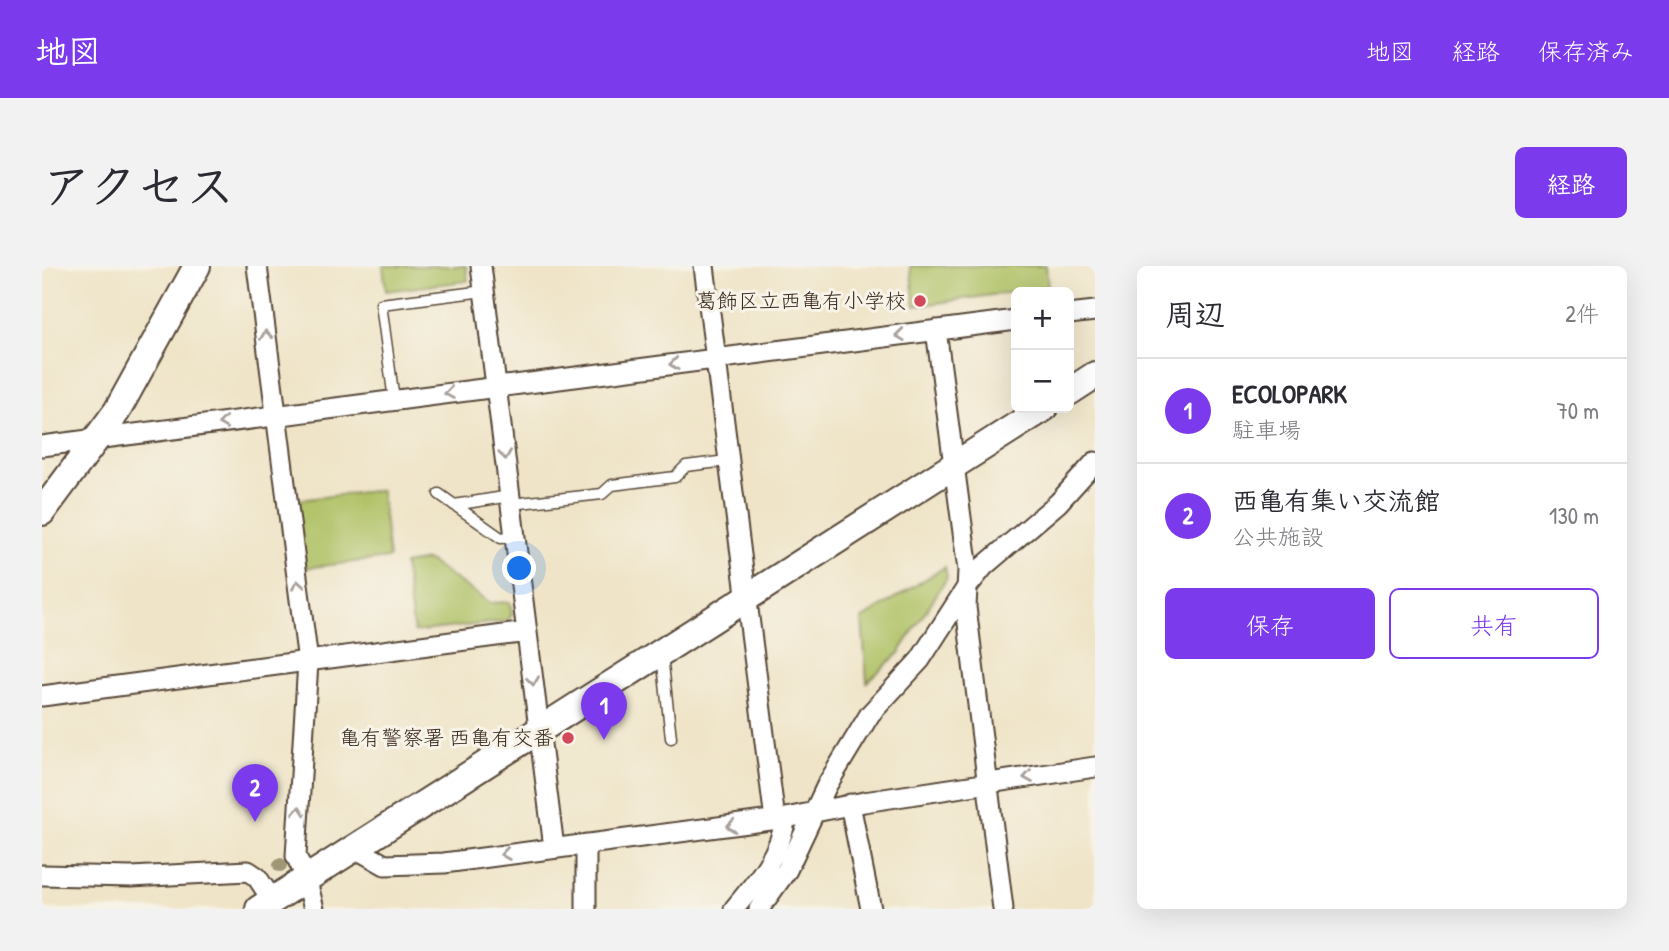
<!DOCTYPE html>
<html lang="ja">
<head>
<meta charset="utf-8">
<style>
  :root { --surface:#fff; --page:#f2f2f3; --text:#2b2b33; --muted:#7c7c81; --line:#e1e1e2; --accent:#7c3aed }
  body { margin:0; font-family:"Patrick Hand","Klee One",sans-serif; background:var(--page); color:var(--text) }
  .controls { position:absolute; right:21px; top:21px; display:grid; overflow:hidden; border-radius:10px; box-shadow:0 7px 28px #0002 }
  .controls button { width:63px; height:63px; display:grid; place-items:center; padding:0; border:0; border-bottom:2px solid var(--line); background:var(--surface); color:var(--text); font:35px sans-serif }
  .you { position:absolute; left:478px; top:303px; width:24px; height:24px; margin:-18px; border:5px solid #fff; border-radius:50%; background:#1a73e8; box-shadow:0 0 0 10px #1a73e833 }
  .badge { display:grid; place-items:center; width:46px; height:46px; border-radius:50%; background:var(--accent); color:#fff; font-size:23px; font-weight:700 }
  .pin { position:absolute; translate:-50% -58px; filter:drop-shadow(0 2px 4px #0008) }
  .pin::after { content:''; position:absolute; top:37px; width:24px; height:21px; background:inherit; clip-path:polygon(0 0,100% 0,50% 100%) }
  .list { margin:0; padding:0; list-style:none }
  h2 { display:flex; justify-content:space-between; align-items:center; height:91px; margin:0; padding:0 28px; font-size:30px }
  h2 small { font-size:23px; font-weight:400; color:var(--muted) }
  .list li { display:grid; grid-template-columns:46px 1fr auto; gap:21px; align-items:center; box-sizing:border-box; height:105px; padding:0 28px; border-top:2px solid var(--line) }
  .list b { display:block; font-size:26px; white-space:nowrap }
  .list p { margin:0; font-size:23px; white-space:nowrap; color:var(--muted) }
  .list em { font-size:23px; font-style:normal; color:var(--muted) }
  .actions { display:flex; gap:14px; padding:21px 28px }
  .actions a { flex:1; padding:16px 0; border:2px solid var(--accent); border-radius:10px; text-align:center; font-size:24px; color:var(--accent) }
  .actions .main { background:var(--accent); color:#fff }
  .map { position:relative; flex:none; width:1053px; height:643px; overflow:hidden; border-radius:10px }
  header { display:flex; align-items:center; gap:42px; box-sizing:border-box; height:98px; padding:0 35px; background:var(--accent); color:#fff }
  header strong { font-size:33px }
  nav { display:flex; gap:38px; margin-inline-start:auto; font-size:24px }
  .intro { display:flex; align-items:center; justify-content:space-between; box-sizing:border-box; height:168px; padding:0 42px }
  h1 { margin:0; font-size:49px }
  .button { padding:18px 32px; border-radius:10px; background:var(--accent); color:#fff; font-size:24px; font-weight:700 }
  main { display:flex; gap:42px; padding:0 42px }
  aside { flex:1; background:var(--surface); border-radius:10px; box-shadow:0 7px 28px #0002 }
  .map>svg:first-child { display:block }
  .green { fill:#afc165; stroke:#757642; stroke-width:2 }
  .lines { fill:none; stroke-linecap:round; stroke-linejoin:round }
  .lane-casing { stroke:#564637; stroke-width:13 }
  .street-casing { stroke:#564637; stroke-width:23 }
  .secondary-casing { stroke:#564637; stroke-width:30 }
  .lane { stroke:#fff; stroke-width:10 }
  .street { stroke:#fff; stroke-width:19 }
  .secondary { stroke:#fff; stroke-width:26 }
  .tree { fill:#9f9676 }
  .oneway { stroke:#a79f9a }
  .poi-dot { fill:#d1495b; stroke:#f7f3e8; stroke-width:2.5 }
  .labels { text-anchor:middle; stroke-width:6; stroke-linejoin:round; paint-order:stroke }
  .poi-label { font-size:21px; fill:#3b2a1e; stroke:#f7f3e8; text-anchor:end }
</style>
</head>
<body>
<header>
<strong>地図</strong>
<nav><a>地図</a><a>経路</a><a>保存済み</a></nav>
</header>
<div class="intro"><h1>アクセス</h1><a class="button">経路</a></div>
<main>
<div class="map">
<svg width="1053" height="643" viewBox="0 0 1053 643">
  <rect width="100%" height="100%" fill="#f7f3e8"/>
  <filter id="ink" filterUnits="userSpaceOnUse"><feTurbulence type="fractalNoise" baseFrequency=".0143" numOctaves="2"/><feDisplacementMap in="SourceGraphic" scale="14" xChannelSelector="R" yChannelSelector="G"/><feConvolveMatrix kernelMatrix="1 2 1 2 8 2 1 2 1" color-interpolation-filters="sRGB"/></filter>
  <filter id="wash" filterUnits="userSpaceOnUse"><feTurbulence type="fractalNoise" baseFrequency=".00686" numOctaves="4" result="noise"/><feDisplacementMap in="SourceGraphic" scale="28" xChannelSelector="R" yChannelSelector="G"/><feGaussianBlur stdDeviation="1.57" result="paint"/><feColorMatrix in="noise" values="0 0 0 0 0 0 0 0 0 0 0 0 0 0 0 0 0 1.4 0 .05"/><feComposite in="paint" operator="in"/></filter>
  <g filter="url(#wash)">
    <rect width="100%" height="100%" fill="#efe4c7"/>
    <!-- green -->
    <path class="green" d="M 341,0 L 424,0 L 426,15 L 344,25 Z
      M 868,0 L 1004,0 L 1006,21 L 873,40 Z
      M 339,224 L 347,292 L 263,302 L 255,234 Z
      M 385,294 L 448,337 L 468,336 L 470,349 L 465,355 L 372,366 L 362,298 Z
      M 903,301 L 905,312 L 857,387 L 825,416 L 820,353 Z"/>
  </g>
  <g filter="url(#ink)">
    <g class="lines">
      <!-- lane casing -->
      <g class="lane-casing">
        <path id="lane" d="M 352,134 L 339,38 L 442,25
          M 397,228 L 459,272 L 473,270
          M 469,238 L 560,228 L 570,219 L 633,211 L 644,200 L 685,195
          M 412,239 L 468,230
          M 620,389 L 629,472"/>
      </g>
      <!-- street casing -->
      <g class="street-casing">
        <path id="street" d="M 215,0 L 266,396 L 254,590 L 264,611 L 272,643
          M 439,0 L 512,582
          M 662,0 L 733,554
          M 1027,48 L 1053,45
          M 894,64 L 926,304 L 924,341 L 961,643
          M 0,180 L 974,54
          M 0,430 L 485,366
          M 808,538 L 829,643
          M 544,578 L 544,643
          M 311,581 L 343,599 L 402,597 L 744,552 L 822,536 L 1053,501
          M 0,609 L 89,611 L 206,605 L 215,611 L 230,634
          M 692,643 C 716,614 737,590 744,552
          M 717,643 L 745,604 L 785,519 L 828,448 L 878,394 L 925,321 L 942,300 L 1016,237 L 1053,196"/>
      </g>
      <!-- secondary casing -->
      <g class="secondary-casing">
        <path id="secondary" d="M 1027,126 L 1053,109
          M 0,246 L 75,145 L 155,0
          M 217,643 L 1002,142"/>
      </g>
      <!-- lane -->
      <use href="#lane" class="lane"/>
      <!-- street -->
      <use href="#street" class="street"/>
      <!-- secondary -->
      <use href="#secondary" class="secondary"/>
    </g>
    <!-- trees -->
    <circle class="tree" cx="238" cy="599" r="7"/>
    <!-- one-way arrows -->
    <defs><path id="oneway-chevron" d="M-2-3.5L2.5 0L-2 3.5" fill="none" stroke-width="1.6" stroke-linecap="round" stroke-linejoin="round" transform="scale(1.75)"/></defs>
    <g class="oneway">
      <use href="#oneway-chevron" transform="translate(224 69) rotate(-97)"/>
      <use href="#oneway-chevron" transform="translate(858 69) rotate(173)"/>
      <use href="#oneway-chevron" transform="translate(632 98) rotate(173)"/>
      <use href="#oneway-chevron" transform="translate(407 127) rotate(172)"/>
      <use href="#oneway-chevron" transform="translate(181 157) rotate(173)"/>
      <use href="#oneway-chevron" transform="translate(463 189) rotate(82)"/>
      <use href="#oneway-chevron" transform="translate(256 319) rotate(-98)"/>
      <use href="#oneway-chevron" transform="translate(491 415) rotate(83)"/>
      <use href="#oneway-chevron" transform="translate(986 511) rotate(171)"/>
      <use href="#oneway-chevron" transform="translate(257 545) rotate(-86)"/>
      <use href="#oneway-chevron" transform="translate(689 560) rotate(173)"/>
      <use href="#oneway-chevron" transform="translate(463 588) rotate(172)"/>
    </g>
  </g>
  <!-- markers -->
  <g class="poi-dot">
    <circle cx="878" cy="35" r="7"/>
    <circle cx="526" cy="472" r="7"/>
  </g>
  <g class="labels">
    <!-- poi labels -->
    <g class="poi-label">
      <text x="864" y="42">葛飾区立西亀有小学校</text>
      <text x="512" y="479">亀有警察署 西亀有交番</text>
    </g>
  </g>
</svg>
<div class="controls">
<button>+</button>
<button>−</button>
</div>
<div class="you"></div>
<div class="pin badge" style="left:562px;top:474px">1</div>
<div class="pin badge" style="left:213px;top:556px">2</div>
</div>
<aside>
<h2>周辺<small>2件</small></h2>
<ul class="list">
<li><span class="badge">1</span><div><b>ECOLOPARK</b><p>駐車場</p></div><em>70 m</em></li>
<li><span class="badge">2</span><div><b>西亀有集い交流館</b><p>公共施設</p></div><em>130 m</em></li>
</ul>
<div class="actions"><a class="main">保存</a><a>共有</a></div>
</aside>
</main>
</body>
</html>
